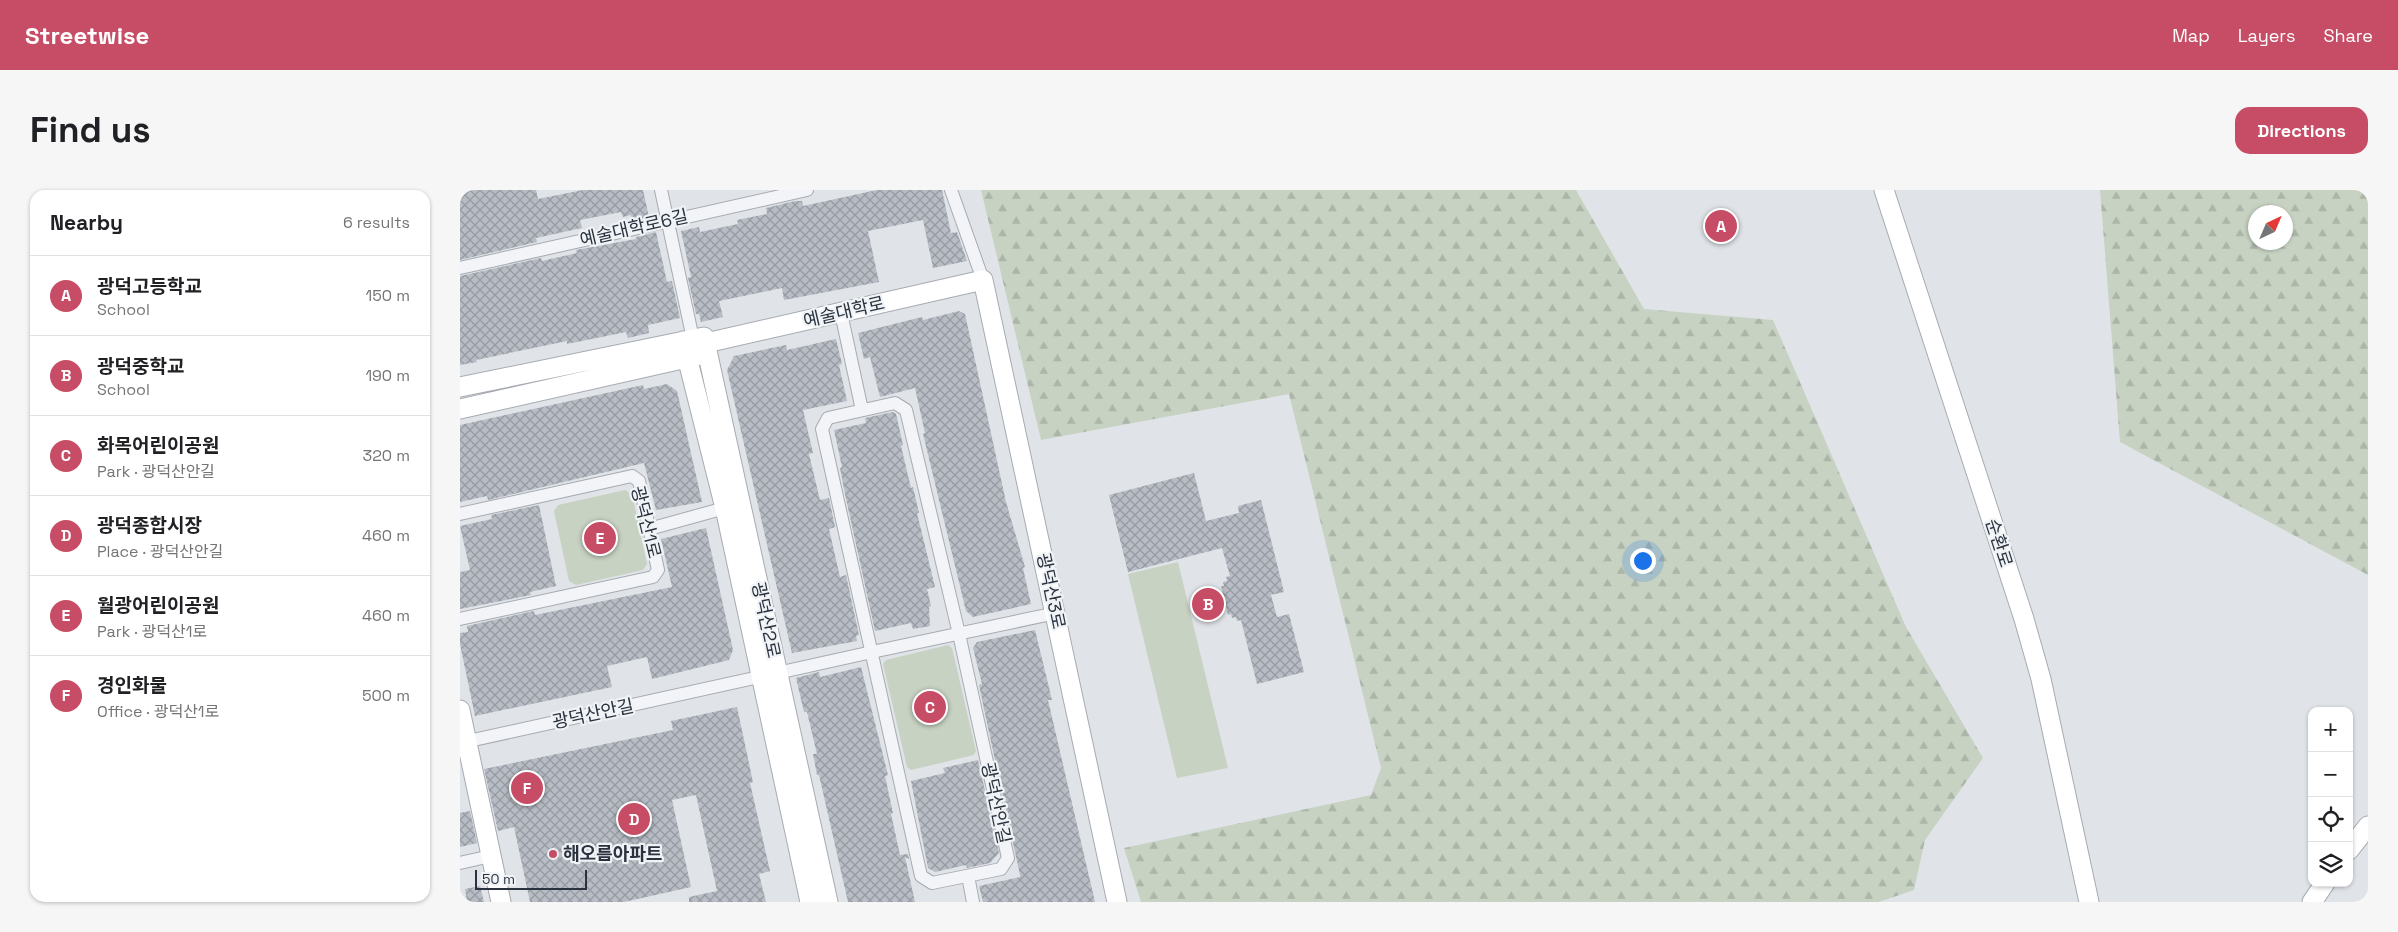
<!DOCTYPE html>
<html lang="en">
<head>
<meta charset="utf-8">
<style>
  :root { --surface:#fff; --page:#f6f6f6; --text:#202124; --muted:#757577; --line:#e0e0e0; --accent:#c74c65 }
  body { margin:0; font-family:"Space Grotesk","Noto Sans KR",sans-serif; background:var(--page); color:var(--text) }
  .controls { position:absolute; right:15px; bottom:15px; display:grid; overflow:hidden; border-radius:10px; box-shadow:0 1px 4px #0004 }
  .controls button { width:45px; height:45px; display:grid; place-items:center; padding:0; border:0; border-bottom:1px solid var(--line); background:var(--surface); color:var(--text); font:25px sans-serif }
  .compass { position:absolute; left:1788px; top:15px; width:45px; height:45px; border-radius:50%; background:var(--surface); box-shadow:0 1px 4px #0004; rotate:44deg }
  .scale { position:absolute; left:15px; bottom:12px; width:112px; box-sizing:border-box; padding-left:5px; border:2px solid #2a323f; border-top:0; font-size:14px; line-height:18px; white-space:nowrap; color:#2a323f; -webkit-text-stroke:4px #f0f3f6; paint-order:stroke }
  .you { position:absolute; left:1182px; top:370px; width:18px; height:18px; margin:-12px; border:4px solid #fff; border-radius:50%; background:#1a73e8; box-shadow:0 0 0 8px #1a73e833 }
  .badge { display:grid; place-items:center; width:32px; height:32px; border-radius:50%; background:var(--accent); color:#fff; font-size:16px; font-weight:700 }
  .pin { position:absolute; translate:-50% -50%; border:2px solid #fff; box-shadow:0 1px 5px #0006 }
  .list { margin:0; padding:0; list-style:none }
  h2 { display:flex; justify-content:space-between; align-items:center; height:65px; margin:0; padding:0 20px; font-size:21px }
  h2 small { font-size:16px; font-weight:400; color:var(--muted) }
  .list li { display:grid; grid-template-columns:32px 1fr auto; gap:15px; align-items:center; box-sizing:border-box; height:80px; padding:0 20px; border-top:1px solid var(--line) }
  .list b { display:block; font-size:19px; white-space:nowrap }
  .list p { margin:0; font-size:16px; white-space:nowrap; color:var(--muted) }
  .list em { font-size:16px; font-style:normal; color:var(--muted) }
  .icon { flex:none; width:28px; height:28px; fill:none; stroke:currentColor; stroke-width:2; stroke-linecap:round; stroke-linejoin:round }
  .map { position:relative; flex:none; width:1908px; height:712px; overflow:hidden; border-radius:15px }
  header { display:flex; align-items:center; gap:30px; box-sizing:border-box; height:70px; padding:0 25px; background:var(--accent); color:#fff }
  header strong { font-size:24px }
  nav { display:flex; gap:28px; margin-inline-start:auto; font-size:18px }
  .intro { display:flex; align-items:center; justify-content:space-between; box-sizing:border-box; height:120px; padding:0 30px }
  h1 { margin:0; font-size:35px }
  .button { padding:12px 22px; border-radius:15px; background:var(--accent); color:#fff; font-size:18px; font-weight:700 }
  main { display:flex; gap:30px; padding:0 30px }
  aside { flex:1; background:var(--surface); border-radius:15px; box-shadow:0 1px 4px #0004 }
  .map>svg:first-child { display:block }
  .green { fill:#c7d2c2 }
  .forest { fill:url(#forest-firs); fill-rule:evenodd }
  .building { fill:url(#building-cross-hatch) }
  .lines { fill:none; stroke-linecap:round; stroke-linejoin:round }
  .street-casing { stroke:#a6abb2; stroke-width:14 }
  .secondary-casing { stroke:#a6abb2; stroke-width:21 }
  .street { stroke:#f3f4f7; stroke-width:12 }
  .secondary { stroke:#fff; stroke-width:19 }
  .poi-dot { fill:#c74c65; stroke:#f0f3f6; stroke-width:2 }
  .labels { text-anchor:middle; stroke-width:4.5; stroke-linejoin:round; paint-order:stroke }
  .street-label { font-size:18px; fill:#2a323f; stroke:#f0f3f6 }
  .poi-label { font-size:18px; font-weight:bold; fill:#2a323f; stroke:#f0f3f6; text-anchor:start }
</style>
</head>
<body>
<header>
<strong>Streetwise</strong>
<nav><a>Map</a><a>Layers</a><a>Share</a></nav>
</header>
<div class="intro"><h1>Find us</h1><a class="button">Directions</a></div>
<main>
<aside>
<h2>Nearby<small>6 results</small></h2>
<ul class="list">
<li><span class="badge">A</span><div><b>광덕고등학교</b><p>School</p></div><em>150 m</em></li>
<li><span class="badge">B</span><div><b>광덕중학교</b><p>School</p></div><em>190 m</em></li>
<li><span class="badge">C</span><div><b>화목어린이공원</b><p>Park · 광덕산안길</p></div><em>320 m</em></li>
<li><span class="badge">D</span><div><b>광덕종합시장</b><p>Place · 광덕산안길</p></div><em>460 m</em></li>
<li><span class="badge">E</span><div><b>월광어린이공원</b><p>Park · 광덕산1로</p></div><em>460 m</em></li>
<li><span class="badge">F</span><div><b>경인화물</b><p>Office · 광덕산1로</p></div><em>500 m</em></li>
</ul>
</aside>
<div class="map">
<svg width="1908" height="712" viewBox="0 0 1908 712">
  <defs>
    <pattern id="forest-firs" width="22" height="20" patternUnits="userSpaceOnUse" patternTransform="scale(1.25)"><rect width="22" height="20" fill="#c7d2c2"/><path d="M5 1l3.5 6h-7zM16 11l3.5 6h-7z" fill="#abb5a8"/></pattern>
    <pattern id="building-cross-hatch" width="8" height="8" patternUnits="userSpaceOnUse" patternTransform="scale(1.25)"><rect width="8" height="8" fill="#b8bdc5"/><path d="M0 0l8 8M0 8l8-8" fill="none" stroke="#969aa1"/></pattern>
  </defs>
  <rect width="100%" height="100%" fill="#e0e4e8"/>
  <!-- green -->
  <path class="green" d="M 165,300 L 172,304 L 187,374 L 183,380 L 116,395 L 109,391 L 94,321 L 98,315 Z
    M 718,372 L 768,578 L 717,588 L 668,384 Z
    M 488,455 L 492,458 L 516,561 L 514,565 L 451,580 L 447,577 L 423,474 L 426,470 Z"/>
  <!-- forest -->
  <path class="forest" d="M 521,0 L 1116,0 L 1184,119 L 1313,130 L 1446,437 L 1523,568 L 1465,650 L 1454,700 L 1419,712 L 681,712 L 664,658 L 911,605 L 921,578 L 829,204 L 581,250 Z
    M 1640,0 L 1908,0 L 1908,385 L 1660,252 ZM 1796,22 L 1826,22 L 1826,52 L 1796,52 Z"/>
  <!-- building -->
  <path class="building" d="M 0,0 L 76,0 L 78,9 L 123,0 L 183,0 L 189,27 L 172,31 L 171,25 L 163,27 L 161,22 L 120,30 L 122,38 L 76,48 L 77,52 L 0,70 Z
    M 417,0 L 482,0 L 491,43 L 497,42 L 507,71 L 473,78 L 463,30 L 408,41 L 419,92 L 324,110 L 322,98 L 259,111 L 263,127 L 241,132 L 239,124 L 236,124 L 228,88 L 231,87 L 221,41 L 239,37 L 240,42 L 278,34 L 277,30 L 307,24 L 306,18 L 335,11 L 342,11 L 343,16 Z
    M 196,42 L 207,92 L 212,91 L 220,128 L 188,135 L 189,143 L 168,148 L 166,142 L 107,154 L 107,151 L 16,170 L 17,172 L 0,175 L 0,86 L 81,68 L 82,71 L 117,63 L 116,60 L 176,49 L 176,47 Z
    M 499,121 L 505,124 L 546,312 L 565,377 L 563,378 L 571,414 L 513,427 L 506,421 L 463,244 L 465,243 L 455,198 L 420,207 L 410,167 L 404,169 L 398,143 L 462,127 L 463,130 Z
    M 376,149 L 382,174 L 379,175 L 387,211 L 343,220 L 353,263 L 349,264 L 360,310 L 369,308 L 375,337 L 369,339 L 380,387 L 386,385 L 399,445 L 396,446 L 397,451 L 332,463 L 267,180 L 274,166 L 326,155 L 327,160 Z
    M 207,194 L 217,201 L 242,312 L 196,320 L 184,273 L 28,310 L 27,306 L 0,312 L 0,235 L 183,195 L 184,199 Z
    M 433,222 L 436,224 L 443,255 L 441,256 L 451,298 L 453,297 L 459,323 L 457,323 L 475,397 L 467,399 L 471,416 L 469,417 L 470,436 L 453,439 L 451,433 L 415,441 L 385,304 L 380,278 L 382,277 L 374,240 L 406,233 L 405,228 Z
    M 734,283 L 746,331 L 779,323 L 778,316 L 801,310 L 824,402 L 811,405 L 817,427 L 829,424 L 844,482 L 797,494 L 781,430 L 777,431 L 776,427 L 772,428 L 771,424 L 768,425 L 761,396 L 764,396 L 763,392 L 767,391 L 766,387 L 770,386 L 762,358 L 668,382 L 649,305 Z
    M 79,315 L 96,396 L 70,402 L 71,405 L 0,419 L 0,382 L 10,380 L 0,336 L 32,329 L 31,325 Z
    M 246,338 L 273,460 L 269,470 L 192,489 L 187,467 L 147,476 L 152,497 L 15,526 L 0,454 L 0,443 L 8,442 L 7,436 L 74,421 L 75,425 L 212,397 L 201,349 Z
    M 575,440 L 592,510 L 588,510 L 635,712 L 523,712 L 519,696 L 560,687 L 560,685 L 527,533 L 519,495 L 522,494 L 513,458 L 517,452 Z
    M 401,477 L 428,585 L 425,586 L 433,623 L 431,624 L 440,665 L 448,664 L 449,669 L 445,667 L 455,712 L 388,712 L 359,585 L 357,585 L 353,564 L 357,564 L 347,522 L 344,522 L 336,488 L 359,482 L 360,487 Z
    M 277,517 L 293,592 L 290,593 L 310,681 L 299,684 L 306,712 L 229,712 L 229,707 L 257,701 L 236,605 L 212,610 L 231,697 L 164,712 L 70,712 L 54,637 L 38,641 L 24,579 L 213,540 L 211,531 Z
    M 518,570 L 539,663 L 530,673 L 507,678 L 506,675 L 475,682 L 468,678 L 451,591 L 485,583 L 483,578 Z
    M 10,621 L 17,653 L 0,657 L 0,623 Z
    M 20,696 L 24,712 L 7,712 L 5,699 Z"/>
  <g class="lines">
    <!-- street casing -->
    <g class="street-casing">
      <path id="street" d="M 201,0 L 233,149
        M 491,0 L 523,90
        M 0,78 L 347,0
        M 381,123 L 402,220
        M 435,213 L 446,220 L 499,444 L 548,668 L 541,679 L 472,693 L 461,686 L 362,239 L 368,228 Z
        M 0,324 L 172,286 L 179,291 L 198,380 L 193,387 L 0,429
        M 189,339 L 265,318
        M 0,553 L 412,462 L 596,423
        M 0,673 L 31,666
        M 508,686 L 513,712"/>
    </g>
    <!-- secondary casing -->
    <g class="secondary-casing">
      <path id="secondary" d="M 1424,0 L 1564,429 L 1581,489 L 1629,712
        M 223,151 L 265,318 L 350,712
        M 246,153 L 523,90 L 657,712
        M 0,197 L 244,147 L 368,712
        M 0,219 L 240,165
        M 0,520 L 41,712
        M 1889,660 L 1908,636
        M 1852,712 L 1865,693"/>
    </g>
    <!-- street -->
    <use href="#street" class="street"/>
    <!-- secondary -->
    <use href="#secondary" class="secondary"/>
  </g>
  <!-- markers -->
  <circle class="poi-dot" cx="93" cy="664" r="5"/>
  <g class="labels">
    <!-- street labels -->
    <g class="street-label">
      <text transform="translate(174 38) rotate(-13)" y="6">예술대학로6길</text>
      <text transform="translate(384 122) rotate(-13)" y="6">예술대학로</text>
      <text transform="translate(186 332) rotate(76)" y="6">광덕산1로</text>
      <text transform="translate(1539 353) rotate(72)" y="6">순환로</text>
      <text transform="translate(591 401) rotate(78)" y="6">광덕산3로</text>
      <text transform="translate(306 430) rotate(78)" y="6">광덕산2로</text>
      <text transform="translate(133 524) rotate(-12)" y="6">광덕산안길</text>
      <text transform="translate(536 613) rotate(78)" y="6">광덕산안길</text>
    </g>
    <!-- poi labels -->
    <g class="poi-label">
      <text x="103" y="670">해오름아파트</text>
    </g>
  </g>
</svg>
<div class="controls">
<button>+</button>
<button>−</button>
<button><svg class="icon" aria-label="locate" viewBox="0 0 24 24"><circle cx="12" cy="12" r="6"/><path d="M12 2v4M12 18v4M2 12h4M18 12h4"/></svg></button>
<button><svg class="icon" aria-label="layers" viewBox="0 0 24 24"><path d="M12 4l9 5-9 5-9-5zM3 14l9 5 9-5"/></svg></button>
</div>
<svg class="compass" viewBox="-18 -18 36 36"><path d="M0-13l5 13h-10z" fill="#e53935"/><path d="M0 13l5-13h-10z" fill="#757577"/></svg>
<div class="scale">50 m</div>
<div class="you"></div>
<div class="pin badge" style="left:1261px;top:36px">A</div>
<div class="pin badge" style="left:748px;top:414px">B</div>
<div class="pin badge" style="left:470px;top:517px">C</div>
<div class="pin badge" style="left:174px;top:629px">D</div>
<div class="pin badge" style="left:140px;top:348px">E</div>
<div class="pin badge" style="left:67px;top:598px">F</div>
</div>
</main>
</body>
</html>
